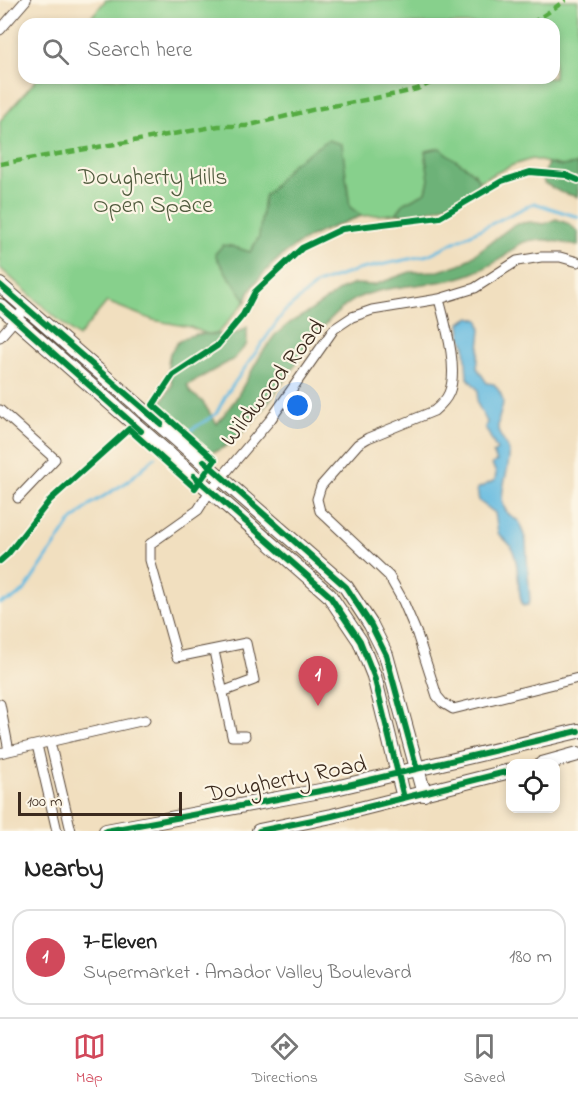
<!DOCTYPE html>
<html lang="en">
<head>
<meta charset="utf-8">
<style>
  :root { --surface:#fff; --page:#f2f2f2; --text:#222; --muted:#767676; --line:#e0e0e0; --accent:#d1495b }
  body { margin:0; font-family:"Indie Flower",sans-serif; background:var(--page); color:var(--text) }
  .controls { position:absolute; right:18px; bottom:18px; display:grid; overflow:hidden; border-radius:12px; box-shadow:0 3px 9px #0003 }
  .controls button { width:54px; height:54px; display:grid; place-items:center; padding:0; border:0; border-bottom:2px solid var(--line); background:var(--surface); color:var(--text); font:30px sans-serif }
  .scale { position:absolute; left:18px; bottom:15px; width:164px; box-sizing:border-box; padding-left:6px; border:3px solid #3b2a1e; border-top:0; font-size:16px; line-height:21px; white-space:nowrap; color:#3b2a1e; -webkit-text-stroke:4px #fcf5e5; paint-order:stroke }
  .you { position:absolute; left:298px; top:406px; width:21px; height:21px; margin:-15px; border:4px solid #fff; border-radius:50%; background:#1a73e8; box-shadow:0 0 0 9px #1a73e833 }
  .badge { display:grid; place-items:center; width:39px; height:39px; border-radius:50%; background:var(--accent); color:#fff; font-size:20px; font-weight:700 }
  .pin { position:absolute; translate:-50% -50px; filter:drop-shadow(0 2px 3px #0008) }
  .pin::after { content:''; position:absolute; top:32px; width:21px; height:18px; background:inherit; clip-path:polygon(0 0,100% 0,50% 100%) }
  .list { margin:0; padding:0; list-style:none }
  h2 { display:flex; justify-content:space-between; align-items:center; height:78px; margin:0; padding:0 24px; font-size:26px }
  h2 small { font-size:20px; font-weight:400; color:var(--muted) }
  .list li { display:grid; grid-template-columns:39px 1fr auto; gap:18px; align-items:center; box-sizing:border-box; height:96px; margin:0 12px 12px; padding:0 12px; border:2px solid var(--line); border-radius:18px }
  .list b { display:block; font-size:22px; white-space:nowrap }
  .list p { margin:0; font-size:20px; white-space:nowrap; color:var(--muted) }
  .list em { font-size:20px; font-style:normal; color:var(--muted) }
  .icon { flex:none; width:33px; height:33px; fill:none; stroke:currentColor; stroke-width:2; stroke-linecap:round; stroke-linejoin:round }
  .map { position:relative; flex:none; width:578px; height:831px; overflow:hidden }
  .search { position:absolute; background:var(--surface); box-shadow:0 3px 9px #0003; left:18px; right:18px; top:18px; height:66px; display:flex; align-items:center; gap:15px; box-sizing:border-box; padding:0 21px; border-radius:18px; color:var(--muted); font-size:22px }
  .sheet { height:186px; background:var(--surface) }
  nav { display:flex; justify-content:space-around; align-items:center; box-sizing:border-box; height:84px; border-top:2px solid var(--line); background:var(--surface); font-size:16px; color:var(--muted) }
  nav a { display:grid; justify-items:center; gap:3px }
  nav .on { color:var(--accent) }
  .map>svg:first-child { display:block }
  .green { fill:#87d08c; stroke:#617d55; stroke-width:1.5 }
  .forest { fill:#6db278; stroke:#546e4b; stroke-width:1.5 }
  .water { fill:#64bae0; stroke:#50727f; stroke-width:1.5 }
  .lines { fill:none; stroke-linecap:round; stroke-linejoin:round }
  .stream { stroke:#64bae0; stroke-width:3 }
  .street-casing { stroke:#564536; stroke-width:11 }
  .secondary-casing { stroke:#564536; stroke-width:16 }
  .street { stroke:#fff; stroke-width:9 }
  .secondary { stroke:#fff; stroke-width:14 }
  .quiet { stroke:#55ab43; stroke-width:4.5; stroke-dasharray:9 4.5; stroke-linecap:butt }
  .cycleway-casing { stroke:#fcf5e5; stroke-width:10 }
  .cycleway { stroke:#00873e; stroke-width:6 }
  .labels { text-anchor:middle; stroke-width:4.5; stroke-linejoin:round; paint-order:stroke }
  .park-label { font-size:24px; fill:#525c3f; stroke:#fcf5e5 }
  .street-label { font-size:24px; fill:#3b2a1e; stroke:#fcf5e5 }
</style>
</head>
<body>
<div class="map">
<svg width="578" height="831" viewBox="0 0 578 831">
  <rect width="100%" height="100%" fill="#fcf5e5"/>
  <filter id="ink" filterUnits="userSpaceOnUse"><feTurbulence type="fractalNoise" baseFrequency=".0167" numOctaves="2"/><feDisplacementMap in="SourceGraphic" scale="12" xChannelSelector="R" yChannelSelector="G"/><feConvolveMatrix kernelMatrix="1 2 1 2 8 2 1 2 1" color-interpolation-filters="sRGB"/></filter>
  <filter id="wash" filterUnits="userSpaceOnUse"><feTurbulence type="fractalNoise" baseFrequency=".008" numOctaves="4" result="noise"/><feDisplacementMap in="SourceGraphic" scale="24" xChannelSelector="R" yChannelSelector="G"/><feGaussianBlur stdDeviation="1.35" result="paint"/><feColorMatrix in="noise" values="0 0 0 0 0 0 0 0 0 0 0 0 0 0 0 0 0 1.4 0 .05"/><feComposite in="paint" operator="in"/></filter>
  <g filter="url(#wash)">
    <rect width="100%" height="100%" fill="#f1dfbf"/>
    <!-- green -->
    <path class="green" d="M 106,0 L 578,0 L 578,164 L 561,166 L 532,159 L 513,165 L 479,181 L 474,172 L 429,180 L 426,192 L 404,203 L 396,214 L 362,216 L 358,213 L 228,276 L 236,283 L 246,301 L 217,334 L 207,334 L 190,327 L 153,320 L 107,302 L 78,337 L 0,268 L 0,121 L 38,78 L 554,78 L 554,24 L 85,24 Z"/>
    <!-- forest -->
    <path class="forest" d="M 328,140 L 342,144 L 350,207 L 362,216 C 322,230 291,242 263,274 C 255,283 249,290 246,301 C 236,284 223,272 215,254 L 223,245 L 231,246 L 250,252 L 259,237 L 264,197 L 292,164 Z
      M 440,148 C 453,161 471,166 479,181 L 476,190 C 449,204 427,216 396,214 L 404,203 L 426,192 L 429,180 L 425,151 Z
      M 548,163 L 561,166 L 578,164 L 578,197 L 560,192 L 544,183 L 543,178 Z
      M 556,219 L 569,224 L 578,232 L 578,246 C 562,243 541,236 524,242 C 516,245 509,254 502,258 C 493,264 483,269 473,273 C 438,287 397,283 362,296 C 347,302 329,319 320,331 C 299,356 241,455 208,452 L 158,408 L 172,385 L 168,363 L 170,353 L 177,343 L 186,337 L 197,334 L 233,335 L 247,327 L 247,344 L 234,359 L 187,385 L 191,393 L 202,401 L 217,424 L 235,400 L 262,353 L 275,335 L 291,322 L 307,313 L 342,289 L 354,284 L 374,285 L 410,272 L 439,271 L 463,263 L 515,224 L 530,222 L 544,224 Z"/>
    <!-- water -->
    <path class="water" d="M 470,317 L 479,320 L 481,330 L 477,368 L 487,383 L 494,384 C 512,406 497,408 498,428 C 498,438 509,444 509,453 C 511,476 487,507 519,521 L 526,541 L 530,601 L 528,605 L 523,606 C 516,590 521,565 511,547 C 509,542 502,538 498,533 L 495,513 L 479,501 L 477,489 L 495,480 L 496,473 L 492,464 L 497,461 L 493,453 L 497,450 L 485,427 L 487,422 L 477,403 L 478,390 L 467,377 L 465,346 L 461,335 L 460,323 Z"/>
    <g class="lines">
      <!-- stream -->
      <path class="stream" d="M 191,430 L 216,414 L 226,395 L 284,312 L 317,284 L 357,270 L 428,255 L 534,203 L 578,217
        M 0,603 L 13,599 L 24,591 L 70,523 L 91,504 L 127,482 L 155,457"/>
    </g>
  </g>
  <g filter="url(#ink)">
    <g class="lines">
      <!-- street casing -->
      <g class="street-casing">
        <path id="street" d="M 0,30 L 26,0
          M 439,299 C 445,323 459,369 449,393 C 446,400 440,406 434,411 L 368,438 L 358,444 L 321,486 L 317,499 L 320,511 L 389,576 L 403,601 L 417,634 L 437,696 L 443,703 L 453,709 L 578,678
          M 0,337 L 26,307
          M 0,410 L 55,459 L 18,498
          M 214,651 L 232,736 L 245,736
          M 222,692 L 254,680 L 246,643 L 177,657 L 150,560 L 150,544 L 198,510 L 210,491 L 271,419 L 334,329 L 352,317 L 372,310 L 439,299 L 475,288 L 517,261 L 541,257 L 560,257 L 578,262
          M 0,704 L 9,751
          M 50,742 L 71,831
          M 37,745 L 57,831
          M 0,753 L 145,720"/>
      </g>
      <!-- secondary casing -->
      <g class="secondary-casing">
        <path id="secondary" d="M 0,285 L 346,587 L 371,625 L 386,655 L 424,794
          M 0,306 L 329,595 L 360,641 L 374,676 L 404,798
          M 542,764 L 578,754
          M 106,831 L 331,789 L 578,731
          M 259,831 L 332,816 L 510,771"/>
      </g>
      <!-- street -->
      <use href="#street" class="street"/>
      <!-- secondary -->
      <use href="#secondary" class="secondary"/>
      <!-- quiet -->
      <path class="quiet" d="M 531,24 L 566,0
        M 0,164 L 219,126 L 246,126 L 316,109 L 397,94 L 417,89 L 442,78"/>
      <!-- cycleway casing -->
      <g class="cycleway-casing">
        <path id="cycleway" d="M 0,285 L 161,424
          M 0,306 L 141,431
          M 204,461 L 346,587 L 371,625 L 386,655 L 417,769
          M 194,476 L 329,595 L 360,641 L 374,676 L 404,798
          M 0,561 L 8,554 L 50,500 L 129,429 L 195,488 L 215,460 L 153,405 L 173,375 L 217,346 L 243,315 L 255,292 L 302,248 L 342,229 L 440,217 L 502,181 L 530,172 L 566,175 L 578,180
          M 106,831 L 331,789 L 578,731
          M 259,831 L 332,816 L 510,771"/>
      </g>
      <!-- cycleway -->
      <use href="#cycleway" class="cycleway"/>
    </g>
  </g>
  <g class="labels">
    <!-- park labels -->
    <g class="park-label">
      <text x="153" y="184">Dougherty Hills<tspan x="153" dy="28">Open Space</tspan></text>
    </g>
    <!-- street labels -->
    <g class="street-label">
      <text transform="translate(272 382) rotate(-52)" y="8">Wildwood Road</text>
      <text transform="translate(286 778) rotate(-11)" y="8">Dougherty Road</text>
    </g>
  </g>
</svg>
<div class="controls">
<button><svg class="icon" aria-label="locate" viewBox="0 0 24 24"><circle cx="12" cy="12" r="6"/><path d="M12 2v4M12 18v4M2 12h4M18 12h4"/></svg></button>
</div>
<div class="scale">100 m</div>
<div class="you"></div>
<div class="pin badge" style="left:318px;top:706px">1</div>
<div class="search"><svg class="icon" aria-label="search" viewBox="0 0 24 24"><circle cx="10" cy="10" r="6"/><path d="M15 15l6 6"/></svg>Search here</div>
</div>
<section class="sheet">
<h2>Nearby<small></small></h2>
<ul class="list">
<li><span class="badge">1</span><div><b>7-Eleven</b><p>Supermarket · Amador Valley Boulevard</p></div><em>180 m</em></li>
</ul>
</section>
<nav>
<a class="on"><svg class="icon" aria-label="map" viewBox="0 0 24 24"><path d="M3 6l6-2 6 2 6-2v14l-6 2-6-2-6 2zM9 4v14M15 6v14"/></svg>Map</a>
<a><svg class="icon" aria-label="directions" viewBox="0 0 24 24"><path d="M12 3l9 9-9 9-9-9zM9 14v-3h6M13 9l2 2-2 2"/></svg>Directions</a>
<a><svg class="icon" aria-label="saved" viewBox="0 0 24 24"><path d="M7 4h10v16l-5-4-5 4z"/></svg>Saved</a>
</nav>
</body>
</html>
